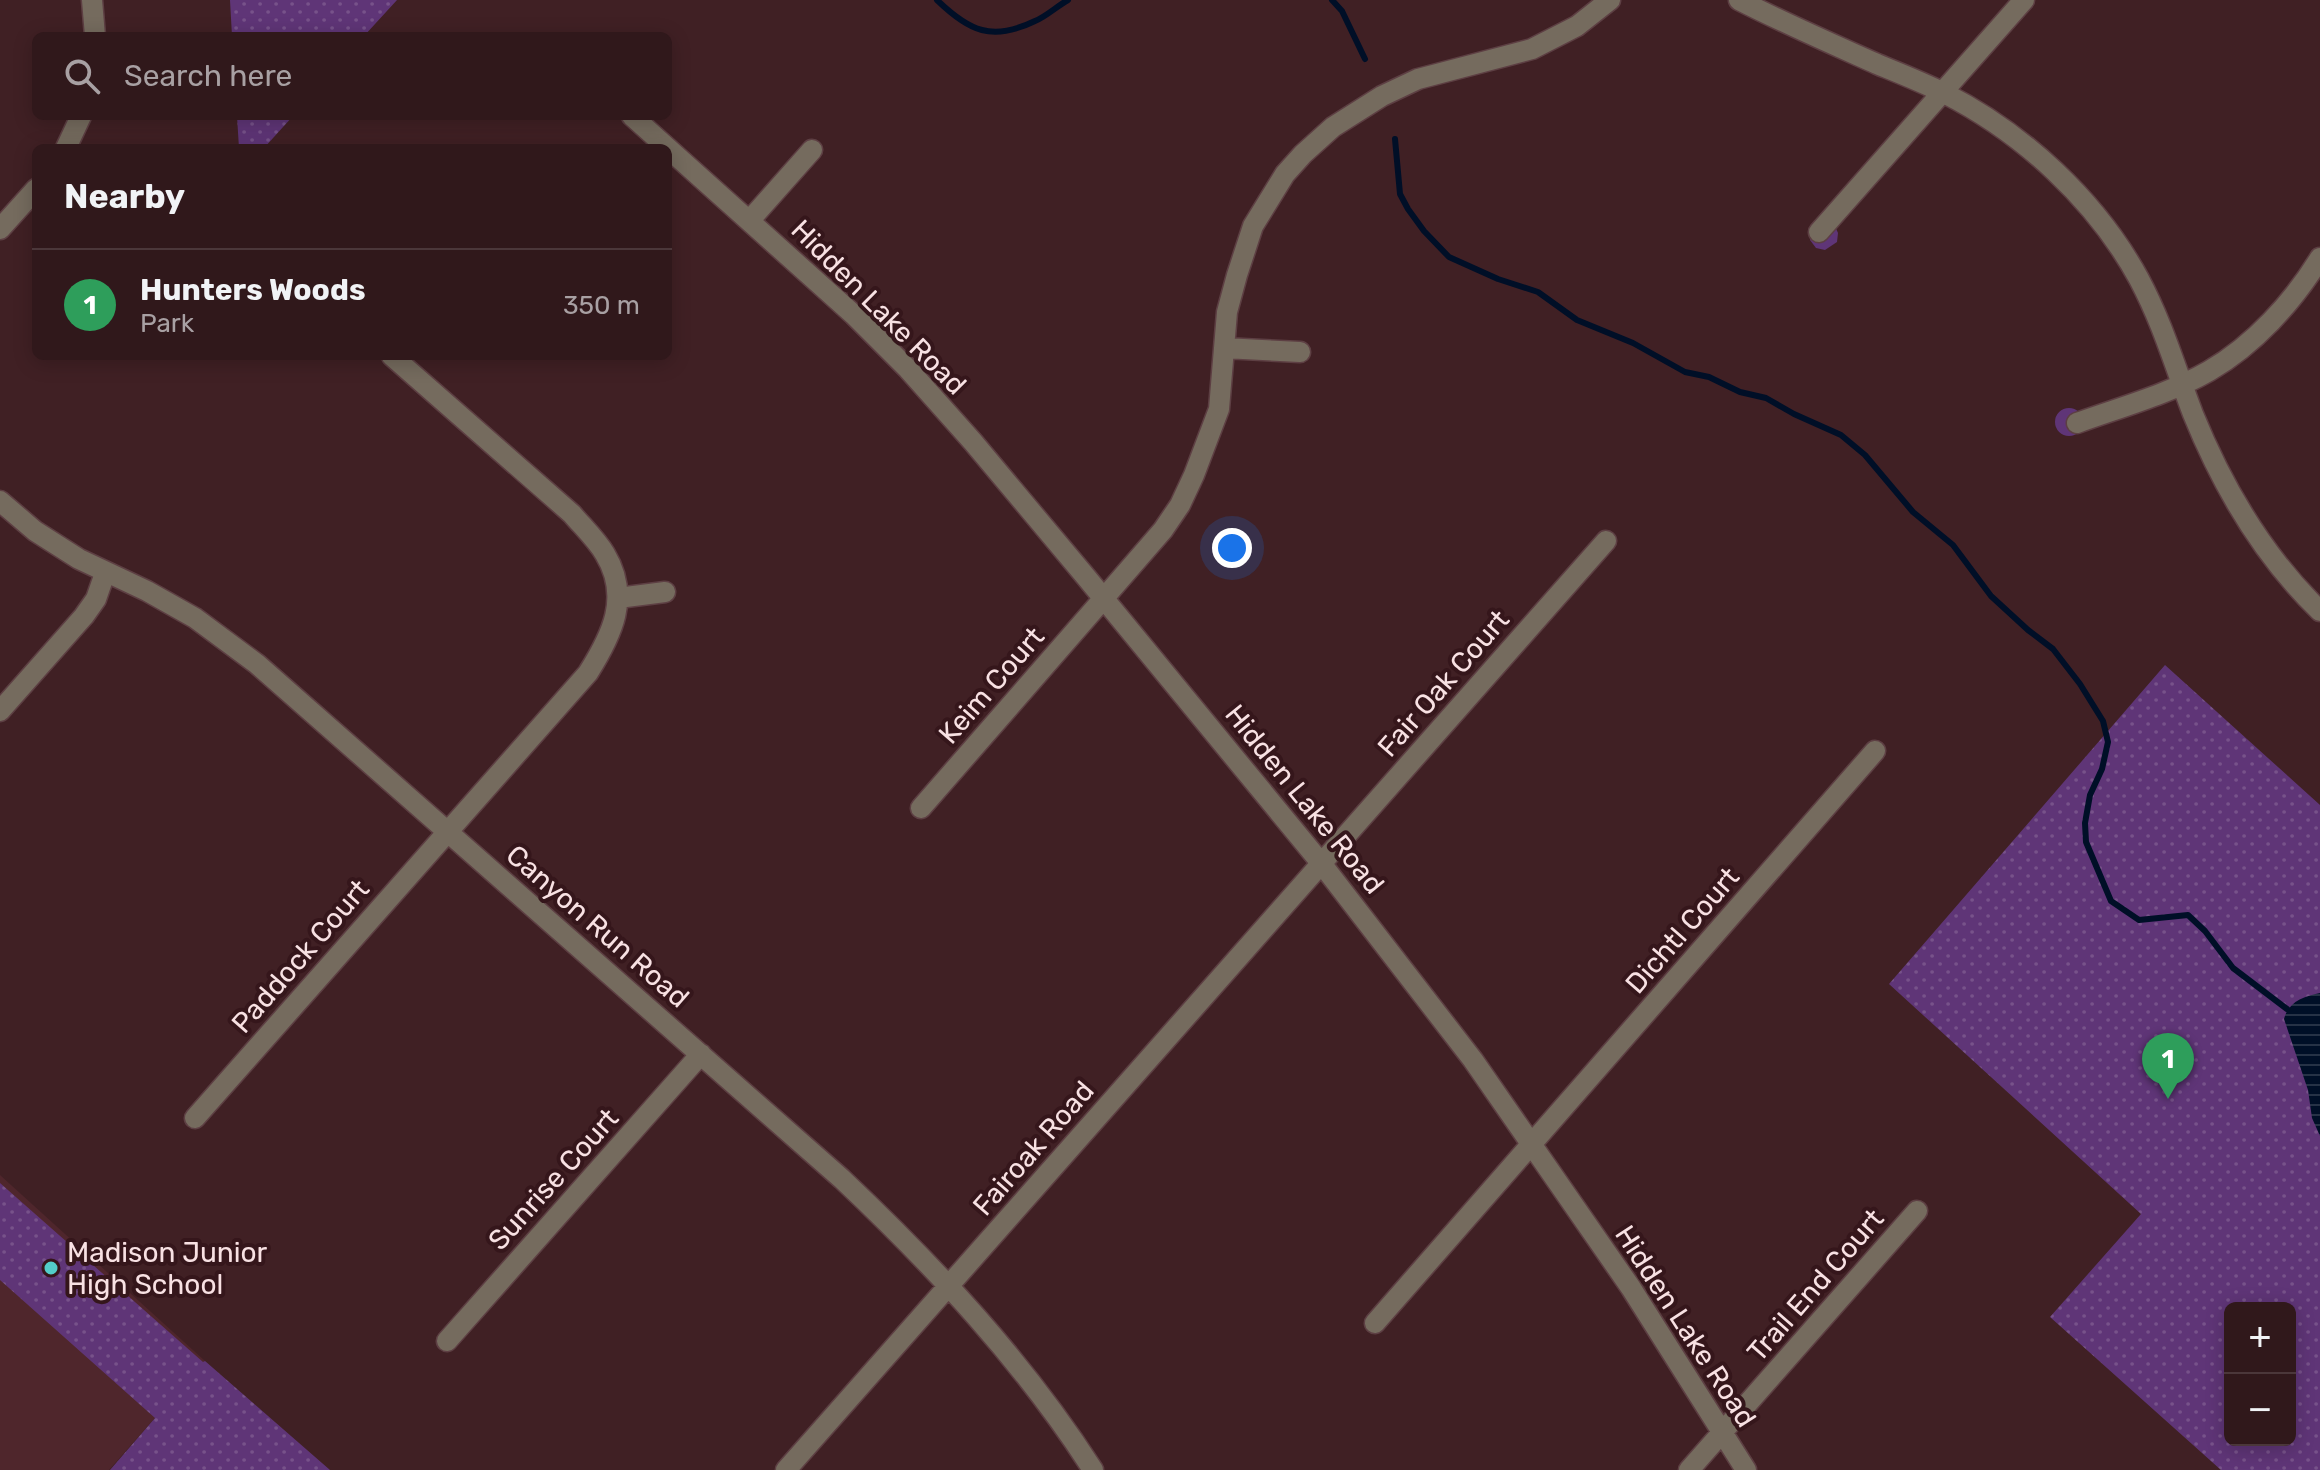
<!DOCTYPE html>
<html lang="en">
<head>
<meta charset="utf-8">
<style>
  :root { --surface:#30181b; --page:#382124; --text:#f1f3f6; --muted:#a8a0a3; --line:#4b373a; --accent:#2563eb }
  body { margin:0; font-family:Rubik,sans-serif; background:var(--page); color:var(--text) }
  .controls { position:absolute; right:24px; bottom:24px; display:grid; overflow:hidden; border-radius:12px; box-shadow:0 4px 20px #0003 }
  .controls button { width:72px; height:72px; display:grid; place-items:center; padding:0; border:0; border-bottom:2px solid var(--line); background:var(--surface); color:var(--text); font:40px sans-serif }
  .you { position:absolute; left:1232px; top:548px; width:28px; height:28px; margin:-20px; border:6px solid #fff; border-radius:50%; background:#1a73e8; box-shadow:0 0 0 12px #1a73e833 }
  .badge { display:grid; place-items:center; width:52px; height:52px; border-radius:50%; background:var(--accent); color:#fff; font-size:26px; font-weight:700 }
  .pin { position:absolute; translate:-50% -66px; filter:drop-shadow(0 2px 4px #0008) }
  .pin::after { content:''; position:absolute; top:42px; width:28px; height:24px; background:inherit; clip-path:polygon(0 0,100% 0,50% 100%) }
  .list { margin:0; padding:0; list-style:none }
  h2 { display:flex; justify-content:space-between; align-items:center; height:104px; margin:0; padding:0 32px; font-size:34px }
  h2 small { font-size:26px; font-weight:400; color:var(--muted) }
  .list li { display:grid; grid-template-columns:52px 1fr auto; gap:24px; align-items:center; box-sizing:border-box; height:112px; padding:0 32px; border-top:2px solid var(--line) }
  .list b { display:block; font-size:30px; white-space:nowrap }
  .list p { margin:0; font-size:26px; white-space:nowrap; color:var(--muted) }
  .list em { font-size:26px; font-style:normal; color:var(--muted) }
  .icon { flex:none; width:44px; height:44px; fill:none; stroke:currentColor; stroke-width:2; stroke-linecap:round; stroke-linejoin:round }
  .map { position:relative; flex:none; width:2320px; height:1470px; overflow:hidden }
  .search { position:absolute; background:var(--surface); box-shadow:0 4px 20px #0003; left:32px; top:32px; width:640px; height:88px; display:flex; align-items:center; gap:20px; box-sizing:border-box; padding:0 28px; border-radius:12px; color:var(--muted); font-size:30px }
  .panel { position:absolute; background:var(--surface); box-shadow:0 4px 20px #0003; left:32px; top:144px; width:640px; height:216px; border-radius:12px }
  .map>svg:first-child { display:block }
  .built { fill:#4f262c }
  .green { fill:#5f3577 }
  .park { fill:url(#park-dots); fill-rule:evenodd }
  .water { fill:url(#water-rules) }
  .lines { fill:none; stroke-linecap:round; stroke-linejoin:round }
  .stream { stroke:#000f27; stroke-width:6 }
  .street-casing { stroke:#5d3f43; stroke-width:23 }
  .street { stroke:#756b5e; stroke-width:20 }
  .poi-dot { fill:#53cdc9; stroke:#35161b; stroke-width:3 }
  .labels { text-anchor:middle; stroke-width:8; stroke-linejoin:round; paint-order:stroke }
  .street-label { font-size:28px; fill:#f8e1e3; stroke:#35161b }
  .poi-label { font-size:28px; fill:#f8e1e3; stroke:#35161b; text-anchor:start }
</style>
</head>
<body>
<div class="map">
<svg width="2320" height="1470" viewBox="0 0 2320 1470">
  <defs>
    <pattern id="park-dots" width="8" height="8" patternUnits="userSpaceOnUse" patternTransform="scale(2)"><rect width="8" height="8" fill="#5f3577"/><path d="M2 2h.1M6 6h.1" fill="none" stroke="#77528a" stroke-width="1.8" stroke-linecap="round"/></pattern>
    <pattern id="water-rules" width="6" height="5" patternUnits="userSpaceOnUse" patternTransform="scale(2)"><rect width="6" height="5" fill="#000f27"/><path d="M0 2.5h6" fill="none" stroke="#263246"/></pattern>
  </defs>
  <rect width="100%" height="100%" fill="#402024"/>
  <!-- built -->
  <path class="built" d="M 0,1175 L 205,1361 L 109,1470 L 0,1470 Z"/>
  <!-- green -->
  <path class="green" d="M 1834,224 L 1838,233 L 1837,242 L 1825,250 L 1816,248 L 1810,240 L 1810,230 Z
    M2055 422a14 14 0 1 1 28 0a14 14 0 1 1-28 0Z"/>
  <!-- park -->
  <path class="park" d="M 230,0 L 397,0 L 364,36 L 232,36 Z
    M 237,116 L 293,116 L 264,148 L 239,148 Z
    M 2165,665 L 2320,805 L 2320,1470 L 2221,1470 L 2050,1317 L 2141,1214 L 1889,984 ZM 2230,1308 L 2290,1308 L 2290,1440 L 2230,1440 Z
    M 0,1183 L 203,1362 L 205,1361 L 330,1470 L 110,1470 L 155,1418 L 0,1280 Z"/>
  <!-- water -->
  <path class="water" d="M 2320,993 L 2320,1136 L 2312,1118 L 2308,1090 L 2284,1019 C 2289,1001 2303,997 2320,993 Z"/>
  <g class="lines">
    <!-- stream -->
    <path class="stream" d="M 937,0 C 969,31 992,42 1035,21 C 1047,16 1057,6 1068,0
      M 1332,0 L 1342,11 L 1365,59
      M 1395,139 L 1400,194 L 1408,209 L 1424,231 L 1449,257 L 1498,279 L 1538,292 L 1577,320 L 1633,343 L 1685,372 L 1709,377 L 1740,392 L 1766,398 L 1794,414 L 1841,435 L 1865,455 L 1913,512 L 1953,545 L 1991,596 L 2028,630 L 2053,649 L 2080,684 L 2103,721 L 2108,742 L 2102,769 L 2090,795 L 2085,823 L 2086,842 L 2111,901 L 2139,920 L 2188,915 L 2205,931 L 2233,968 L 2287,1009"/>
    <!-- street casing -->
    <g class="street-casing">
      <path id="street" d="M 92,0 L 95,36
        M 1739,0 C 1784,23 1830,43 1877,64 C 1899,73 1922,82 1944,93 C 2023,133 2096,200 2139,279 C 2163,324 2175,367 2193,414 C 2223,488 2262,555 2320,611
        M 632,116 L 854,315 L 908,369 L 973,442 L 1086,577 L 1321,863 L 1473,1060 L 1631,1288 L 1746,1470
        M 66,148 L 81,116
        M 750,220 L 812,150
        M 0,229 L 36,189
        M 1819,232 L 2024,0
        M 1224,348 L 1300,352
        M 2077,423 C 2121,407 2169,394 2209,371 C 2254,345 2293,302 2320,258
        M 0,501 L 35,531 L 79,559 L 147,591 L 195,618 L 257,664 L 842,1179 C 935,1267 1023,1361 1093,1470
        M 618,598 L 665,592
        M 0,711 L 84,616 L 96,599 L 105,573
        M 921,808 L 1104,598 L 1163,530 L 1180,505 L 1194,475 L 1219,409 L 1227,312 L 1237,275 L 1253,226 L 1285,174 L 1303,154 L 1333,127 L 1382,96 L 1418,79 L 1532,49 L 1577,26 L 1610,0
        M 195,1118 L 588,673 C 612,635 631,597 605,554 C 596,539 583,527 572,514 L 392,356
        M 1375,1323 L 1875,751
        M 447,1341 L 701,1054
        M 786,1470 L 1606,541
        M 1689,1470 L 1917,1211"/>
    </g>
    <!-- street -->
    <use href="#street" class="street"/>
  </g>
  <!-- markers -->
  <circle class="poi-dot" cx="51" cy="1268" r="8"/>
  <g class="labels">
    <!-- street labels -->
    <g class="street-label">
      <text transform="translate(879 307) rotate(45)" y="10">Hidden Lake Road</text>
      <text transform="translate(1443 683) rotate(-49)" y="10">Fair Oak Court</text>
      <text transform="translate(991 685) rotate(-49)" y="10">Keim Court</text>
      <text transform="translate(1305 799) rotate(51)" y="10">Hidden Lake Road</text>
      <text transform="translate(598 926) rotate(41)" y="10">Canyon Run Road</text>
      <text transform="translate(1682 930) rotate(-49)" y="10">Dichtl Court</text>
      <text transform="translate(300 956) rotate(-49)" y="10">Paddock Court</text>
      <text transform="translate(1033 1148) rotate(-49)" y="10">Fairoak Road</text>
      <text transform="translate(553 1179) rotate(-48)" y="10">Sunrise Court</text>
      <text transform="translate(1815 1285) rotate(-49)" y="10">Trail End Court</text>
      <text transform="translate(1686 1326) rotate(57)" y="10">Hidden Lake Road</text>
    </g>
    <!-- poi labels -->
    <g class="poi-label">
      <text x="67" y="1262">Madison Junior<tspan x="67" dy="32">High School</tspan></text>
    </g>
  </g>
</svg>
<div class="controls">
<button>+</button>
<button>−</button>
</div>
<div class="you"></div>
<div class="pin badge" style="left:2168px;top:1099px;background:#2e9e5b">1</div>
<div class="search"><svg class="icon" aria-label="search" viewBox="0 0 24 24"><circle cx="10" cy="10" r="6"/><path d="M15 15l6 6"/></svg>Search here</div>
<section class="panel">
<h2>Nearby<small></small></h2>
<ul class="list">
<li><span class="badge" style="background:#2e9e5b">1</span><div><b>Hunters Woods</b><p>Park</p></div><em>350 m</em></li>
</ul>
</section>
</div>
</body>
</html>
